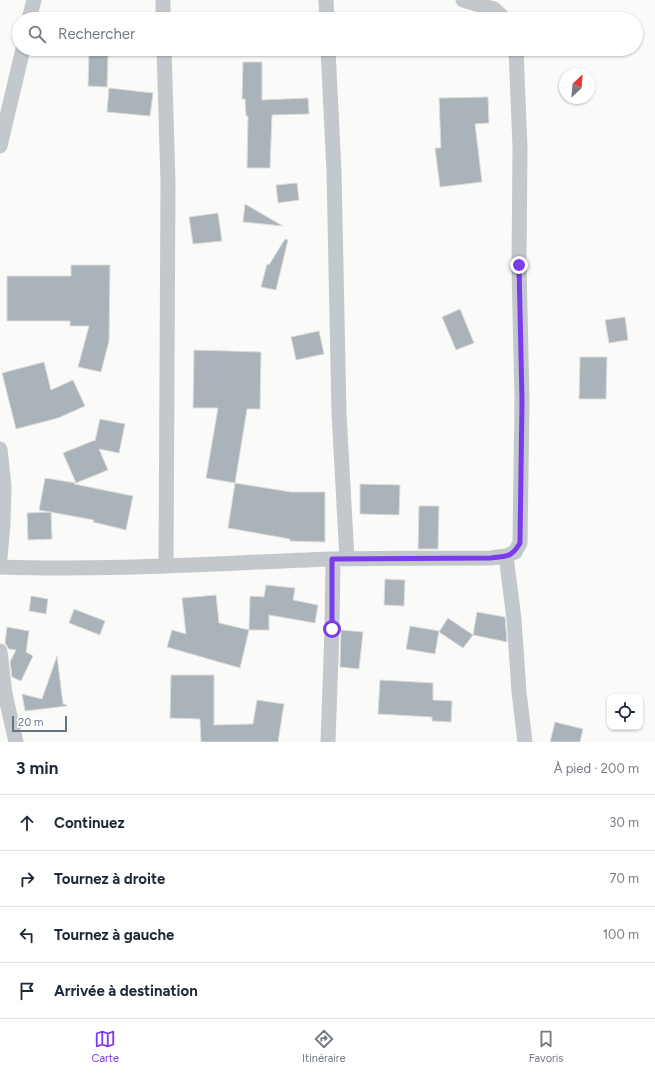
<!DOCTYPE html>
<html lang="fr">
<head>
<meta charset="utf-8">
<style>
  :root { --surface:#fff; --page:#f2f2f3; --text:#1f2937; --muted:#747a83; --line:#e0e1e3; --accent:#7c3aed }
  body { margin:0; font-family:Figtree,sans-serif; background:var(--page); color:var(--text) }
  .controls { position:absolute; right:12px; bottom:12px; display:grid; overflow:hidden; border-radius:8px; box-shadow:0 1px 3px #0004 }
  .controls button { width:36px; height:36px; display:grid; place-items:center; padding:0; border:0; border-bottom:1px solid var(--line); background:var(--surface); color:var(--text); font:20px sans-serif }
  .compass { position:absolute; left:559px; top:68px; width:36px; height:36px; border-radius:50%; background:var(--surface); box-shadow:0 1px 3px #0004; rotate:26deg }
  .scale { position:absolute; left:12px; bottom:10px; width:55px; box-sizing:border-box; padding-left:4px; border:2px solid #657683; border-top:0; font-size:11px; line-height:14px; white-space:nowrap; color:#657683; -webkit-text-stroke:3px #fff; paint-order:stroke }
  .stop { position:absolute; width:12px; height:12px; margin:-9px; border:3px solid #7c3aed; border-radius:50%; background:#fff }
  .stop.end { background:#7c3aed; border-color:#fff; box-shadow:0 1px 4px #0008 }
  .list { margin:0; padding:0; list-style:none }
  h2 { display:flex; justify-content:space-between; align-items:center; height:52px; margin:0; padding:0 16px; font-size:17px }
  h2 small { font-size:13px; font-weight:400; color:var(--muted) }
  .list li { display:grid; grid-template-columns:26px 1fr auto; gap:12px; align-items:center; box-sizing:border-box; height:56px; padding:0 16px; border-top:1px solid var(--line) }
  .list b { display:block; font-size:15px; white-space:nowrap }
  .list em { font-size:13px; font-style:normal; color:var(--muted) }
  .icon { flex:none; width:22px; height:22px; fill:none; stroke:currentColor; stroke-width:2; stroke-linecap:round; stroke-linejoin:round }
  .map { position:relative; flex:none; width:655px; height:742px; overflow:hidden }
  .search { position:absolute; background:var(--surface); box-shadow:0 1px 3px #0004; left:12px; right:12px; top:12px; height:44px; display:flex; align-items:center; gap:10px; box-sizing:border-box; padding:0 14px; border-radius:22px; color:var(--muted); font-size:15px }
  .sheet { height:276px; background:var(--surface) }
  nav { display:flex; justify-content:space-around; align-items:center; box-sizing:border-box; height:56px; border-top:1px solid var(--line); background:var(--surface); font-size:11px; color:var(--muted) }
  nav a { display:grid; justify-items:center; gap:2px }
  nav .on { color:var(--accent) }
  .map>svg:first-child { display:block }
  .building { fill:#aab3b9; stroke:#dcdcda }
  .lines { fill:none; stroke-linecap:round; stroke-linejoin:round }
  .minor { stroke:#c3c8cc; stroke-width:15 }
  .route { stroke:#7c3aed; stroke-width:5 }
</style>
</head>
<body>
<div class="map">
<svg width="655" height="742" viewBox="0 0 655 742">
  <rect width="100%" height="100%" fill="#fafaf8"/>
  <!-- building -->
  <path class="building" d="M 89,54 L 108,55 L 107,87 L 88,86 Z
    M 243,62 L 262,62 L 262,100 L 308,98 L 309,114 L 272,115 L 270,168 L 247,168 L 248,116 L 246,116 L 245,99 L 242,99 Z
    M 109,88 L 153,93 L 150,116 L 107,112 Z
    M 488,97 L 489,123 L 475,124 L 482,182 L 440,187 L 435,148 L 441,148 L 439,98 Z
    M 297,183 L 299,200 L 278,203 L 276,185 Z
    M 245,204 L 283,226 L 243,222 Z
    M 218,213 L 222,241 L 193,244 L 189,217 Z
    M 285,239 L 288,240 L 276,290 L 261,287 L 267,264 L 269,265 Z
    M 71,265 L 110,265 L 109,341 L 101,372 L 78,367 L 89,326 L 70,326 L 70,321 L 7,321 L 7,276 L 71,276 Z
    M 460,309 L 474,343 L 456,350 L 442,317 Z
    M 625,317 L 628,340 L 609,343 L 605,320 Z
    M 319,331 L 324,354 L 296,360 L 291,337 Z
    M 194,350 L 261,352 L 260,409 L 247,409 L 235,483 L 206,478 L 218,408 L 193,408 Z
    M 580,357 L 607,357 L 606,399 L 579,399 Z
    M 44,362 L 51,390 L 73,380 L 85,406 L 58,418 L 16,429 L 2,373 Z
    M 100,419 L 125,424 L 119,453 L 99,449 L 108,470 L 76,483 L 63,453 L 95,440 L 95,441 Z
    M 45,478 L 76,483 L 74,484 L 133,496 L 126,530 L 93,522 L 94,520 L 39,510 Z
    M 235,483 L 291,492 L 325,492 L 325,542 L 290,541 L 290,539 L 228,528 Z
    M 360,484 L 400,485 L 399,515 L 360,514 Z
    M 419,506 L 439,506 L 438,549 L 418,549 Z
    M 51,512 L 52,539 L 28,540 L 27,513 Z
    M 385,579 L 405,580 L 404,606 L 384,605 Z
    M 266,585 L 295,588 L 293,600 L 318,605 L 315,623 L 269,615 L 269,630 L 249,630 L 250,596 L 264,597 Z
    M 216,595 L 219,623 L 249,630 L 240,668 L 167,647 L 172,630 L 186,634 L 182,598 Z
    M 31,596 L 48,599 L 46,614 L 29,611 Z
    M 74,609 L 105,621 L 100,635 L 69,623 Z
    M 477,612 L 505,617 L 507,642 L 473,635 Z
    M 448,618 L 473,635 L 463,648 L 439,632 Z
    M 410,626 L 439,631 L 435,654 L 406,649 Z
    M 7,627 L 29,631 L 26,652 L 33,656 L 21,681 L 12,677 L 10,662 L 16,650 L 9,649 L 5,643 Z
    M 341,630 L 363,632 L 359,669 L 340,667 Z
    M 57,656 L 63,704 L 67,705 L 67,706 L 25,711 L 22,694 L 42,699 Z
    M 171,675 L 214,675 L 214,725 L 253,724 L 257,700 L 284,704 L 278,742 L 201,742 L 200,719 L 170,718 Z
    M 380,680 L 433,683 L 433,700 L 452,701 L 451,722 L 432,721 L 432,717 L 378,714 Z
    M 555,722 L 583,729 L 580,742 L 550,742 Z"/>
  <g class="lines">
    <!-- minor -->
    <path class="minor" d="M 163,0 L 163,19
      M 326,0 L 327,19
      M 463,0 L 494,9 L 505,19
      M 29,19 L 34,0
      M 164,49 L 168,182 L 166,566
      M 328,49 L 334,172 L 339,413 L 347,559
      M 0,146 L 23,49
      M 0,449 L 4,486 L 3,524 L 0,558
      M 506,556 L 514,619 L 519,692 L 525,742
      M 0,567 C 110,571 220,563 330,559 C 384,558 438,558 491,558 L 506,556 L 515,552 L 520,543 L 522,401 L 519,265 L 520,147 L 516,49
      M 0,651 L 5,694 L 16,742
      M 328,742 L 332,629 L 333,559"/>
  </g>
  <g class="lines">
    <!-- route -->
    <path class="route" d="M 332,629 L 332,559 L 491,558 C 507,556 511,558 520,543 L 522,401 L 519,265"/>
  </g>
</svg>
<div class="controls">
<button><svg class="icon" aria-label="locate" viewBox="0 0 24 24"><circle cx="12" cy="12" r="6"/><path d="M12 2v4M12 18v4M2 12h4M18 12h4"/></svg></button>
</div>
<svg class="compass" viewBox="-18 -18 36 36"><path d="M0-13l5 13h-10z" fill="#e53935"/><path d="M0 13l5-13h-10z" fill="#747a83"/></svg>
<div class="scale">20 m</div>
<div class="stop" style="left:332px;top:629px"></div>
<div class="stop end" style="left:519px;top:265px"></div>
<div class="search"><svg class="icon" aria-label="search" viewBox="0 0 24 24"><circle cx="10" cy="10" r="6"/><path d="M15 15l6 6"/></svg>Rechercher</div>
</div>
<section class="sheet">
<h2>3 min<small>À pied · 200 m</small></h2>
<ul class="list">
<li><svg class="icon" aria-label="ahead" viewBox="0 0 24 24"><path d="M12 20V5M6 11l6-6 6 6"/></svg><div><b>Continuez</b></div><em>30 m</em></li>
<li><svg class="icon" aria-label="right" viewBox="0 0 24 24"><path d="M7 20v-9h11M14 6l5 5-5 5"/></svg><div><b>Tournez à droite</b></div><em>70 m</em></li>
<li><svg class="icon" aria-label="left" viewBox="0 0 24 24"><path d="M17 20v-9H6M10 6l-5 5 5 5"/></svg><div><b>Tournez à gauche</b></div><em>100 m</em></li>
<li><svg class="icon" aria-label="arrive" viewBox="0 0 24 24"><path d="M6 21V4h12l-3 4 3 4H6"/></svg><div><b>Arrivée à destination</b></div></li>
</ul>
</section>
<nav>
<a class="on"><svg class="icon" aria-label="map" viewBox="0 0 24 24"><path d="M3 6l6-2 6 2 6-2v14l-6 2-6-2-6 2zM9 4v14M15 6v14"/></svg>Carte</a>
<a><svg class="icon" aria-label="directions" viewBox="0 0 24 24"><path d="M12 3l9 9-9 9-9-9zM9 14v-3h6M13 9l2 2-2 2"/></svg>Itinéraire</a>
<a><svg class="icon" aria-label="saved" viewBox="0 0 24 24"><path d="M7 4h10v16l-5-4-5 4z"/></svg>Favoris</a>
</nav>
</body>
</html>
